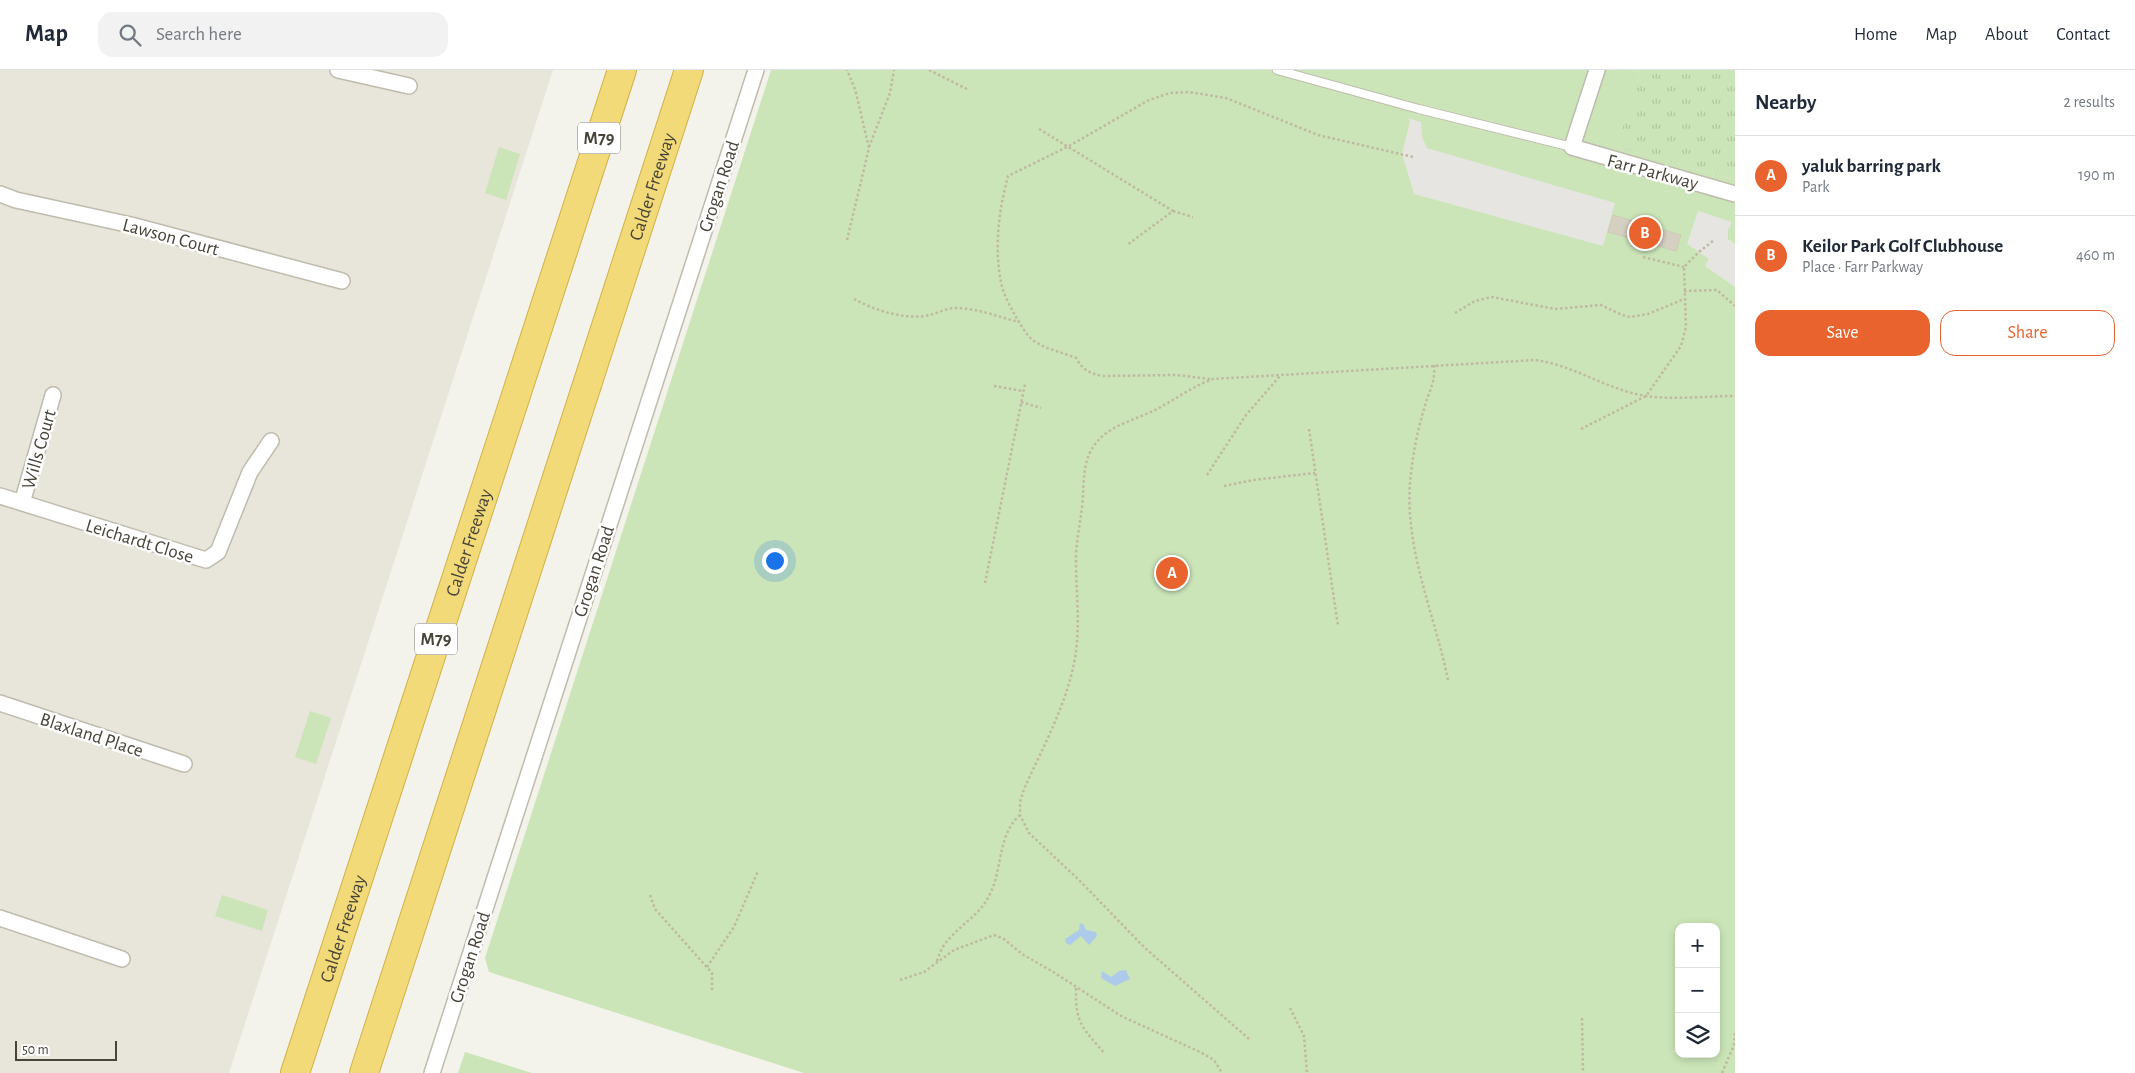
<!DOCTYPE html>
<html lang="en">
<head>
<meta charset="utf-8">
<style>
  :root { --surface:#fff; --page:#f2f2f3; --text:#1f2937; --muted:#747a83; --line:#e0e1e3; --accent:#e9632e }
  body { margin:0; font-family:"Alegreya Sans",sans-serif; background:var(--page); color:var(--text) }
  .controls { position:absolute; right:15px; bottom:15px; display:grid; overflow:hidden; border-radius:10px; box-shadow:0 2px 8px #0003 }
  .controls button { width:45px; height:45px; display:grid; place-items:center; padding:0; border:0; border-bottom:1px solid var(--line); background:var(--surface); color:var(--text); font:25px sans-serif }
  .scale { position:absolute; left:15px; bottom:12px; width:102px; box-sizing:border-box; padding-left:5px; border:2px solid #484439; border-top:0; font-size:14px; line-height:18px; white-space:nowrap; color:#484439; -webkit-text-stroke:4px #fff; paint-order:stroke }
  .you { position:absolute; left:774px; top:490px; width:18px; height:18px; margin:-12px; border:4px solid #fff; border-radius:50%; background:#1a73e8; box-shadow:0 0 0 8px #1a73e833 }
  .badge { display:grid; place-items:center; width:32px; height:32px; border-radius:50%; background:var(--accent); color:#fff; font-size:16px; font-weight:700 }
  .pin { position:absolute; translate:-50% -50%; border:2px solid #fff; box-shadow:0 1px 5px #0006 }
  .list { margin:0; padding:0; list-style:none }
  h2 { display:flex; justify-content:space-between; align-items:center; height:65px; margin:0; padding:0 20px; font-size:21px }
  h2 small { font-size:16px; font-weight:400; color:var(--muted) }
  .list li { display:grid; grid-template-columns:32px 1fr auto; gap:15px; align-items:center; box-sizing:border-box; height:80px; padding:0 20px; border-top:1px solid var(--line) }
  .list b { display:block; font-size:19px; white-space:nowrap }
  .list p { margin:0; font-size:16px; white-space:nowrap; color:var(--muted) }
  .list em { font-size:16px; font-style:normal; color:var(--muted) }
  .actions { display:flex; gap:10px; padding:15px 20px }
  .actions a { flex:1; padding:11px 0; border:1px solid var(--accent); border-radius:15px; text-align:center; font-size:18px; color:var(--accent) }
  .actions .main { background:var(--accent); color:#fff }
  .icon { flex:none; width:28px; height:28px; fill:none; stroke:currentColor; stroke-width:2; stroke-linecap:round; stroke-linejoin:round }
  .map { position:relative; flex:none; width:1735px; height:1003px; overflow:hidden }
  header { display:flex; align-items:center; gap:30px; box-sizing:border-box; height:70px; padding:0 25px; background:var(--surface); border-bottom:1px solid var(--line) }
  header strong { font-size:24px }
  nav { display:flex; gap:28px; margin-inline-start:auto; font-size:18px }
  .search { width:350px; height:45px; background:var(--page); display:flex; align-items:center; gap:12px; box-sizing:border-box; padding:0 18px; border-radius:15px; color:var(--muted); font-size:19px }
  main { display:flex }
  aside { flex:1; background:var(--surface) }
  .map>svg:first-child { display:block }
  .residential { fill:#e8e5da }
  .grass { fill:url(#grass-tufts) }
  .green { fill:#cbe5b8; fill-rule:evenodd }
  .parking { fill:#e6e5e2 }
  .water { fill:#adcaeb }
  .building { fill:#d5d0c1; stroke:#cfc9b5 }
  .lines { fill:none; stroke-linecap:round; stroke-linejoin:round }
  .lane-casing { stroke:#bfbcae; stroke-width:10 }
  .street-casing { stroke:#bfbcae; stroke-width:18 }
  .highway-casing { stroke:#d1b148; stroke-width:30 }
  .path { stroke:#c0b9a1; stroke-width:2.5; stroke-dasharray:2.5 2.5; stroke-linecap:butt }
  .lane { stroke:#fff; stroke-width:8 }
  .street { stroke:#fff; stroke-width:15 }
  .highway { stroke:#f2da78; stroke-width:28 }
  .labels { text-anchor:middle; stroke-width:5; stroke-linejoin:round; paint-order:stroke }
  .shield { fill:#fff; stroke:#7f7c74; stroke-width:1 }
  .shield-label { font-size:18px; font-weight:bold; fill:#484439 }
  .street-label { font-size:19px; fill:#484439; stroke:#fff }
</style>
</head>
<body>
<header>
<strong>Map</strong>
<div class="search"><svg class="icon" aria-label="search" viewBox="0 0 24 24"><circle cx="10" cy="10" r="6"/><path d="M15 15l6 6"/></svg>Search here</div>
<nav><a>Home</a><a>Map</a><a>About</a><a>Contact</a></nav>
</header>
<main>
<div class="map">
<svg width="1735" height="1003" viewBox="0 0 1735 1003">
  <defs>
    <pattern id="grass-tufts" width="24" height="20" patternUnits="userSpaceOnUse" patternTransform="scale(1.25)"><rect width="24" height="20" fill="#cbe5b8"/><path d="M3 7l-1-3M5 7V3M7 7l1-3M15 17l-1-3M17 17v-4M19 17l1-3" fill="none" stroke="#b0c69f"/></pattern>
  </defs>
  <rect width="100%" height="100%" fill="#f4f3eb"/>
  <!-- residential -->
  <path class="residential" d="M 0,0 L 553,0 L 229,1003 L 0,1003 Z"/>
  <!-- grass -->
  <path class="grass" d="M 1640,0 L 1735,0 L 1735,110 L 1616,77 Z"/>
  <!-- green -->
  <path class="green" d="M 771,0 L 1640,0 L 1617,77 L 1735,110 L 1735,1003 L 804,1003 L 489,902 L 485,888 ZM 1679,857 L 1716,857 L 1716,984 L 1679,984 Z
    M 499,77 L 520,84 L 506,130 L 485,123 Z
    M 310,641 L 331,648 L 316,694 L 295,687 Z
    M 222,825 L 268,840 L 262,861 L 215,846 Z
    M 465,982 L 532,1003 L 458,1003 Z"/>
  <!-- parking -->
  <path class="parking" d="M 1408,48 L 1421,52 L 1422,67 L 1427,78 L 1615,133 L 1603,176 L 1414,124 L 1402,84 L 1410,51 Z
    M 1698,141 L 1732,152 L 1728,160 L 1728,169 L 1735,174 L 1735,217 L 1705,196 L 1709,189 L 1687,174 Z"/>
  <!-- water -->
  <path class="water" d="M 1080,853 L 1084,855 L 1086,860 L 1096,862 L 1097,866 L 1089,875 L 1081,866 L 1070,875 L 1066,873 L 1065,869 L 1079,860 Z
    M 1126,900 L 1130,909 L 1115,916 L 1101,908 L 1102,901 L 1111,907 L 1119,901 Z"/>
  <!-- building -->
  <path class="building" d="M 1613,145 L 1681,165 L 1676,181 L 1608,162 Z"/>
  <g class="lines">
    <!-- lane casing -->
    <g class="lane-casing">
      <path id="lane" d="M 1277,0 L 1419,39 L 1572,77"/>
    </g>
    <!-- street casing -->
    <g class="street-casing">
      <path id="street" d="M 338,0 L 409,16
        M 1597,0 L 1572,77 L 1735,124
        M 0,124 L 16,130 L 131,155 L 342,211
        M 0,426 L 206,490 L 218,482 L 250,402 L 271,371
        M 22,433 L 53,325
        M 0,633 L 184,694
        M 0,848 L 122,889
        M 432,1003 L 756,0"/>
    </g>
    <!-- highway casing -->
    <g class="highway-casing">
      <g id="highway">
        <path id="s1" d="M 295,1003 L 622,0"/>
        <path id="s2" d="M 364,1003 L 689,0"/>
      </g>
    </g>
    <!-- path -->
    <path class="path" d="M 929,0 L 967,19
      M 1039,59 L 1173,141 L 1127,175
      M 869,77 L 890,23 L 894,0
      M 1173,141 L 1193,147
      M 847,170 L 869,78 L 855,19 L 847,0
      M 1643,187 L 1684,197
      M 1684,221 L 1717,220 L 1735,236
      M 854,229 C 874,240 902,249 925,246 C 937,244 947,237 959,238 C 979,239 999,247 1019,252
      M 1455,243 L 1475,231 L 1492,227 L 1555,239 L 1601,235 L 1622,245 L 1630,247 L 1648,244 L 1684,229
      M 1434,295 C 1436,312 1428,323 1424,339 C 1417,362 1412,389 1410,413 C 1405,481 1435,545 1448,610
      M 1210,309 L 1177,305 L 1102,306 C 1089,303 1083,300 1076,288 C 1062,282 1047,280 1034,271 C 1026,265 1021,255 1016,247 C 1010,236 1003,224 1001,212 C 994,178 999,139 1008,106 L 1069,76 L 1149,30 L 1170,23 L 1189,22 L 1226,28 L 1318,65 L 1413,87
      M 994,316 L 1023,321
      M 1021,332 L 1041,338
      M 1309,359 L 1338,556
      M 1581,359 L 1646,326 L 1681,276 L 1686,257 L 1684,197 L 1700,181 L 1713,171
      M 1207,405 L 1246,345 L 1280,306
      M 1224,416 L 1253,410 L 1315,403
      M 985,513 L 1025,314
      M 650,825 L 655,839 L 712,903 L 712,921
      M 937,891 C 939,885 941,879 945,874 C 958,856 979,846 989,826 C 1003,800 997,765 1020,745
      M 707,897 L 734,857 L 758,801
      M 900,910 L 924,902 L 954,880 L 994,865 L 1004,869 L 1022,884 L 1055,903 L 1121,946 L 1200,982 L 1214,990 L 1222,1003
      M 1076,918 C 1075,954 1083,958 1105,984
      M 1290,938 L 1304,966 L 1307,1003
      M 1582,948 L 1583,1003
      M 1249,969 L 1145,878 L 1078,809 L 1029,763 L 1020,745 L 1020,732 L 1024,719 C 1044,675 1070,628 1076,581 C 1080,550 1076,520 1076,490 C 1076,472 1080,455 1082,437 C 1085,409 1080,384 1105,364 C 1118,354 1138,348 1153,341 C 1173,331 1191,317 1213,309 L 1535,290 C 1574,295 1607,320 1646,326 C 1674,330 1706,326 1735,326
      M 1722,1003 L 1734,975 L 1735,963"/>
    <!-- lane -->
    <use href="#lane" class="lane"/>
    <!-- street -->
    <use href="#street" class="street"/>
    <!-- highway -->
    <use href="#highway" class="highway"/>
  </g>
  <g class="labels">
    <!-- shield labels -->
    <g class="shield">
      <rect x="578" y="52.5" width="42" height="31" rx="4"/>
      <rect x="415" y="553.5" width="42" height="31" rx="4"/>
    </g>
    <g class="shield-label">
      <text x="599" y="74">M79</text>
      <text x="436" y="575">M79</text>
    </g>
    <!-- street labels -->
    <g class="street-label">
      <text transform="translate(1653 101) rotate(15)" y="7">Farr Parkway</text>
      <text dy="7" stroke="none"><textPath href="#s2" startOffset="932">Calder Freeway</textPath></text>
      <text transform="translate(718 116) rotate(-72)" y="7">Grogan Road</text>
      <text transform="translate(171 166) rotate(15)" y="7">Lawson Court</text>
      <text transform="translate(38 379) rotate(-74)" y="7">Wills Court</text>
      <text transform="translate(140 470) rotate(17)" y="7">Leichardt Close</text>
      <text dy="7" stroke="none"><textPath href="#s1" startOffset="558">Calder Freeway</textPath></text>
      <text transform="translate(593 501) rotate(-72)" y="7">Grogan Road</text>
      <text transform="translate(92 664) rotate(18)" y="7">Blaxland Place</text>
      <text dy="7" stroke="none"><textPath href="#s1" startOffset="152">Calder Freeway</textPath></text>
      <text transform="translate(469 887) rotate(-72)" y="7">Grogan Road</text>
    </g>
  </g>
</svg>
<div class="controls">
<button>+</button>
<button>−</button>
<button><svg class="icon" aria-label="layers" viewBox="0 0 24 24"><path d="M12 4l9 5-9 5-9-5zM3 14l9 5 9-5"/></svg></button>
</div>
<div class="scale">50 m</div>
<div class="you"></div>
<div class="pin badge" style="left:1172px;top:503px">A</div>
<div class="pin badge" style="left:1645px;top:163px">B</div>
</div>
<aside>
<h2>Nearby<small>2 results</small></h2>
<ul class="list">
<li><span class="badge">A</span><div><b>yaluk barring park</b><p>Park</p></div><em>190 m</em></li>
<li><span class="badge">B</span><div><b>Keilor Park Golf Clubhouse</b><p>Place · Farr Parkway</p></div><em>460 m</em></li>
</ul>
<div class="actions"><a class="main">Save</a><a>Share</a></div>
</aside>
</main>
</body>
</html>
